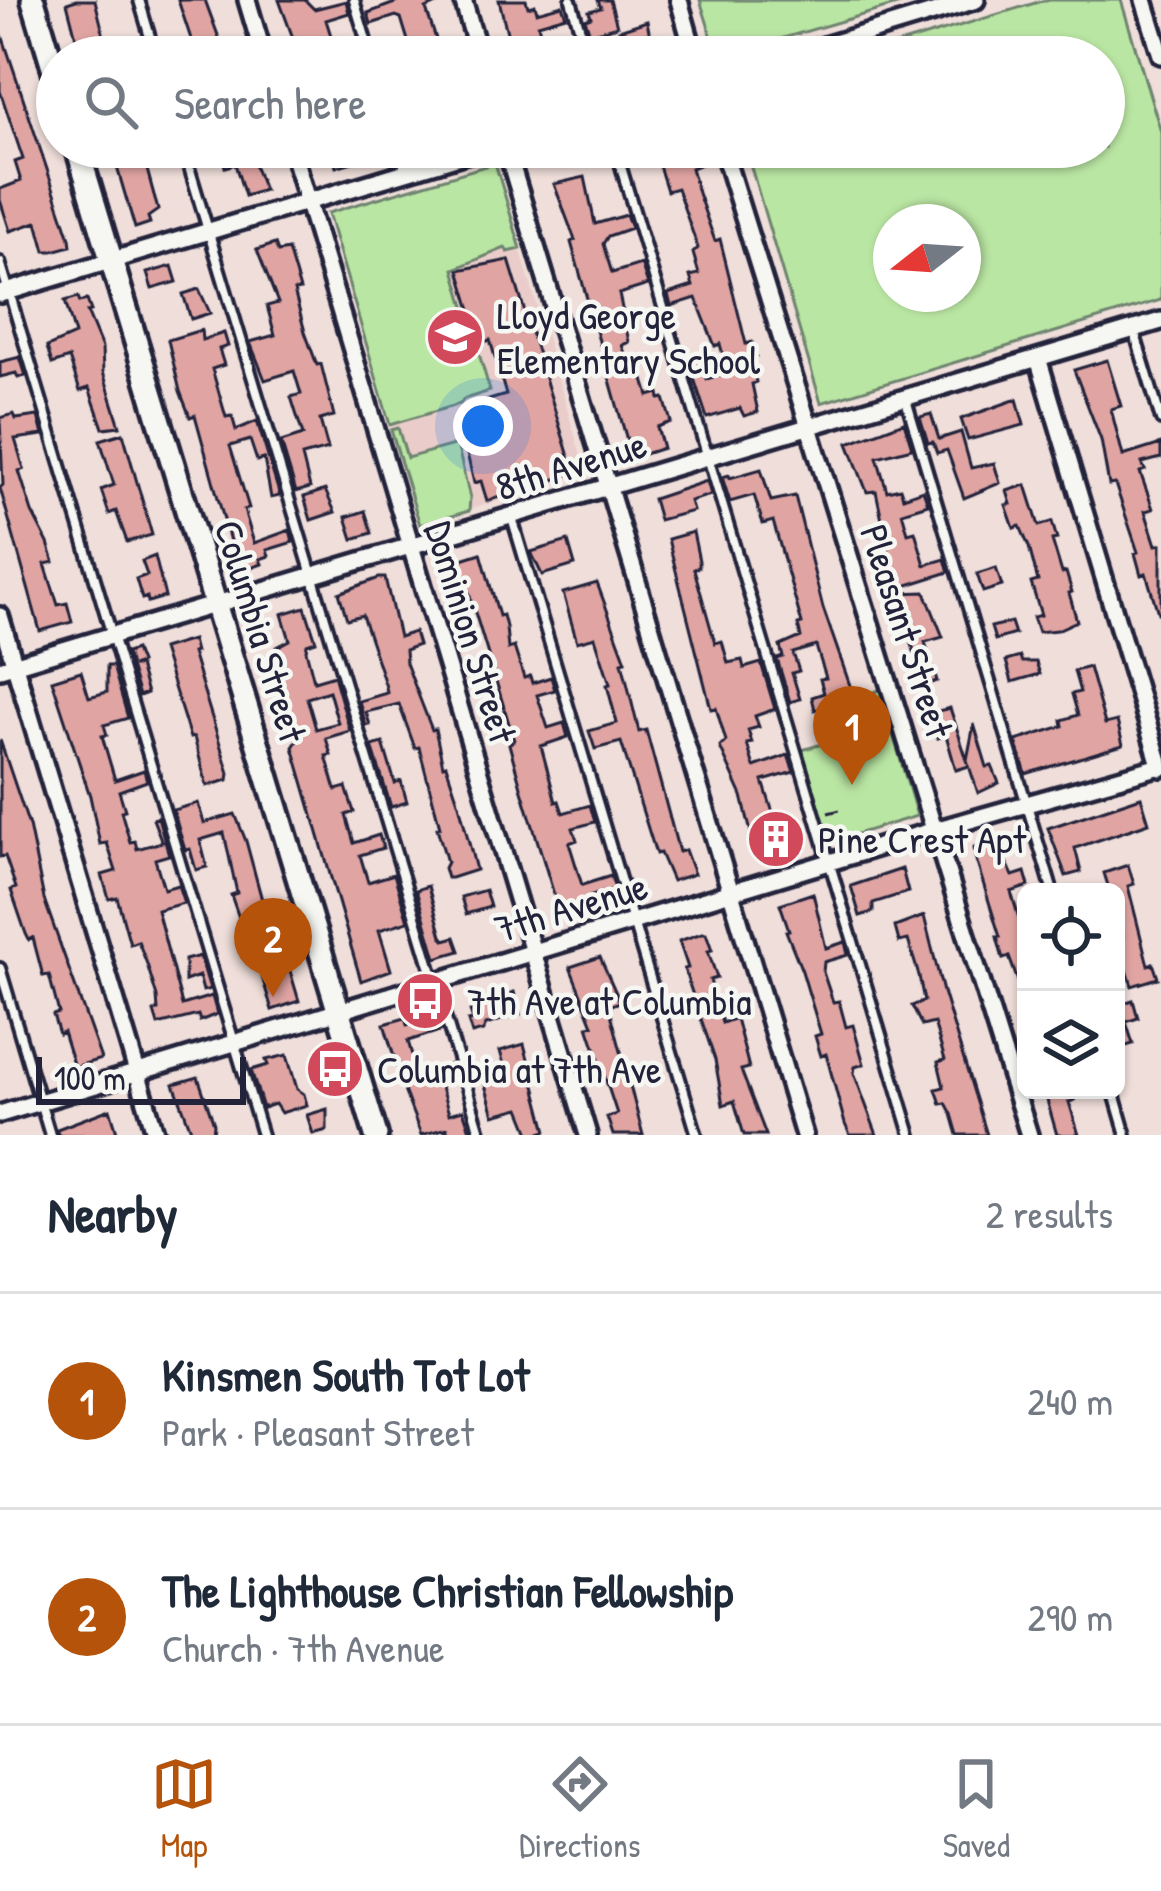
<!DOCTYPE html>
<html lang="en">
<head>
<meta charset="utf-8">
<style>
  :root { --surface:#fff; --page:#f2f2f3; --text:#1f2937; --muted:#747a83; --line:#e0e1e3; --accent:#b45309 }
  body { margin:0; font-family:"Patrick Hand",sans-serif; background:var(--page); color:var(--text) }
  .controls { position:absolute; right:36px; bottom:36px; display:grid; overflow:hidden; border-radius:18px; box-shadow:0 3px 9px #0004 }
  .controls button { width:108px; height:108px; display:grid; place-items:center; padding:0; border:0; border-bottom:3px solid var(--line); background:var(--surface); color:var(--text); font:60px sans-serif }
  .compass { position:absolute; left:873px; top:204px; width:108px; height:108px; border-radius:50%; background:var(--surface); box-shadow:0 3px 9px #0004; rotate:253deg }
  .scale { position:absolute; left:36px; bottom:30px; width:210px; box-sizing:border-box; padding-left:12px; border:6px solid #22223b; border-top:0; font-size:33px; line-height:42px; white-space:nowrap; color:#22223b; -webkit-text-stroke:9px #f6f6f2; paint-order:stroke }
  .you { position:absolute; left:483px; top:426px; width:42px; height:42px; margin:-30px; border:9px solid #fff; border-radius:50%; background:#1a73e8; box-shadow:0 0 0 18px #1a73e833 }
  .badge { display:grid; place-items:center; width:78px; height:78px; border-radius:50%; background:var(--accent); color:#fff; font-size:39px; font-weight:700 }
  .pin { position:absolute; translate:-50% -99px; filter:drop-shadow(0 3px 6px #0008) }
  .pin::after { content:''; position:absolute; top:63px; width:42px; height:36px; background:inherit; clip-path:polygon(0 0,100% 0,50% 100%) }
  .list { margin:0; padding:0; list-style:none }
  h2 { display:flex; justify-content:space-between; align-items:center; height:156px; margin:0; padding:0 48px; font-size:51px }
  h2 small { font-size:39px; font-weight:400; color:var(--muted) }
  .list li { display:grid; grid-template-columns:78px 1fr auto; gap:36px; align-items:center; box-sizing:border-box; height:216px; padding:0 48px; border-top:3px solid var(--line) }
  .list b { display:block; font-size:45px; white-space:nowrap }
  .list p { margin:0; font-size:39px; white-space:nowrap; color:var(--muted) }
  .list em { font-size:39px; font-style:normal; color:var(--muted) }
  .icon { flex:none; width:66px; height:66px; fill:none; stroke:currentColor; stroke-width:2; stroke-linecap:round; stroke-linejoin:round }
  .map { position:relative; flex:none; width:1161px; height:1135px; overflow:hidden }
  .search { position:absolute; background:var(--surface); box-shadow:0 3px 9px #0004; left:36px; right:36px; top:36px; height:132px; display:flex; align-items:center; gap:30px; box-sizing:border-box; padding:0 42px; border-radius:66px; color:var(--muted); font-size:45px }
  .sheet { height:588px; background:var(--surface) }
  nav { display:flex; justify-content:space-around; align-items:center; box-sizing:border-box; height:168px; border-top:3px solid var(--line); background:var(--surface); font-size:33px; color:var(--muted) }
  nav a { display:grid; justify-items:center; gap:6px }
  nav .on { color:var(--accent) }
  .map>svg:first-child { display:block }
  .built { fill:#eacdca }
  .green { fill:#bae6a3; stroke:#6e846f; stroke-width:3; fill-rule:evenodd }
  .building { fill:#e0a5a3; stroke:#22223b; stroke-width:3; fill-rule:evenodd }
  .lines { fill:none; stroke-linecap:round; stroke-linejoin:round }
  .service-casing { stroke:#22223b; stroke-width:16 }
  .minor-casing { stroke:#22223b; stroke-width:24 }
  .secondary-casing { stroke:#22223b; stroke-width:30 }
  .path { stroke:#22223b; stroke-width:3; stroke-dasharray:12 9; stroke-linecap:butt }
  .service { stroke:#f6f6f2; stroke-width:8 }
  .minor { stroke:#f6f6f2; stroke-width:15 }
  .secondary { stroke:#f6f6f2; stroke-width:21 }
  .labels { text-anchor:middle; stroke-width:9; stroke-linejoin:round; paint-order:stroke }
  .poi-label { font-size:39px; fill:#22223b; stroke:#f6f6f2; text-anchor:start }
  .street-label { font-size:39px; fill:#22223b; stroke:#f6f6f2 }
</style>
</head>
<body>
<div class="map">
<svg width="1161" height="1135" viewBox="0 0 1161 1135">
  <rect width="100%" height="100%" fill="#efdeda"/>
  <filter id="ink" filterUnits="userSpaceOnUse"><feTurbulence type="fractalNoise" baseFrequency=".00833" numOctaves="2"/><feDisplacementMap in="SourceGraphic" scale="24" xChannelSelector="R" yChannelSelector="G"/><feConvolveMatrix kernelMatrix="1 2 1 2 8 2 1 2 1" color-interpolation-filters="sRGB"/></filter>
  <g filter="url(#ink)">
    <!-- built -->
    <path class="built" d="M 495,163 L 586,473 L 420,525 L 328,213 Z"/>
    <!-- green -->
    <path class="green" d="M 700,0 L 906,0 L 907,2 L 718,57 Z
      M 1045,0 L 1121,0 L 1161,132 L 1161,300 L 821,403 L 745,147 L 1104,147 L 1104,57 L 856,57 ZM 891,222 L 963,222 L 963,294 L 891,294 Z
      M 495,163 L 521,249 L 508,252 L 505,248 L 454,269 L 490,391 L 464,399 L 460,404 L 390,425 L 328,213 Z
      M 398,428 L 407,458 L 457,444 L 470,498 L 469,511 L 420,525 L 391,430 Z
      M 880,690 L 917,816 L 830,842 L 802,750 L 855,734 L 861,696 Z"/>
    <!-- building -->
    <path class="building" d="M 76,0 L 95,0 L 109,57 L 81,57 L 67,3 Z
      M 178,0 L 205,0 L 226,57 L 197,57 Z
      M 279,0 L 305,0 L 314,9 L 346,1 L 349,13 L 326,20 L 332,39 L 322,42 L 327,57 L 300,57 Z
      M 403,0 L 446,0 L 426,9 L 442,57 L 413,57 L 401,18 L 396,16 L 371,24 L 368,13 Z
      M 499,0 L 526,0 L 528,7 L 535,5 L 537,12 L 562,5 L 566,16 L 538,24 L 546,57 L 513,57 Z
      M 598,0 L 610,0 L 617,26 L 590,34 L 585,19 L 591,17 L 589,11 L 601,8 Z
      M 647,21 L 654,57 L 627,57 L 619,30 Z
      M 0,29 L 70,238 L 71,246 L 53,251 L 45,251 L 37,222 L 10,231 L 0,200 L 0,189 L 21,181 L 15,162 L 23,159 L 0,91 Z
      M 111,147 L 147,147 L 152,160 L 145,162 L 158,210 L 148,217 L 150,223 L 135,228 Z
      M 224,147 L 247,147 L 264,190 L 245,196 L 235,164 L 225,167 L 223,159 L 219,160 L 216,150 Z
      M 330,147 L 368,147 L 370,157 L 336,167 Z
      M 653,147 L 674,147 L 676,153 L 696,147 L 701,164 L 691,168 L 698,193 L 715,241 L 720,239 L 746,344 L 752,342 L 756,356 L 749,358 L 756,382 L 752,384 L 758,412 L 744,416 L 740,408 L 707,418 L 687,357 L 699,353 L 707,379 L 728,373 L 720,344 L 715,346 L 696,298 L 671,306 L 668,294 L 693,286 L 690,276 L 699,274 L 693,253 L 698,248 L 677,188 L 667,191 Z
      M 585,177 L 595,224 L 626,215 L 631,228 L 608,236 L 603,244 L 612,273 L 641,264 L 648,285 L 619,294 L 629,342 L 622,345 L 632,373 L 641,370 L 649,396 L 659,393 L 660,399 L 664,398 L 671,422 L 657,427 L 663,448 L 632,458 L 571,242 L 575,240 L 554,184 Z
      M 275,244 L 278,252 L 288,250 L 300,290 L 294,291 L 305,332 L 317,365 L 321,364 L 334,416 L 320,420 L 328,449 L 302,456 L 310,488 L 296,492 L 281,442 L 303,435 L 291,397 L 301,394 L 294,371 L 265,380 L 250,342 L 275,335 L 267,306 L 278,303 L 257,250 Z
      M 509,260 L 574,473 L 487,501 L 481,481 L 474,483 L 464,441 L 476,437 L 474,431 L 479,429 L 472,405 L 506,395 L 490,340 L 481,343 L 459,270 Z
      M 172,266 L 177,282 L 152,289 L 147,273 Z
      M 199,289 L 210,313 L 191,319 L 183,294 Z
      M 78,297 L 80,302 L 87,300 L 91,311 L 87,312 L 102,348 L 103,372 L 120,426 L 103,428 L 89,388 L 80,391 L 69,358 L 52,364 L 47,347 L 75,335 L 65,301 Z
      M 201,330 L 202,340 L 224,333 L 228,346 L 219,349 L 224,365 L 212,369 L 226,417 L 232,416 L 236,430 L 257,421 L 280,496 L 271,498 L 264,459 L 257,461 L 250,440 L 230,446 L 249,508 L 244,510 L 254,543 L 290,530 L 293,542 L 267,550 L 269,556 L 260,559 L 262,564 L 245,570 L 242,563 L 238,564 L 231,545 L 195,415 L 190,417 L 180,391 L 168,340 Z
      M 20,357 L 26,376 L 18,378 L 16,373 L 0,377 L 0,362 Z
      M 1107,360 L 1121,406 L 1111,409 L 1123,456 L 1161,444 L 1161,458 L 1142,463 L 1145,470 L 1140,472 L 1153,509 L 1145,511 L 1156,545 L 1161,544 L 1161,613 L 1158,613 L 1146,573 L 1141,575 L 1135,553 L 1138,552 L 1115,484 L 1109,485 L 1101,440 L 1074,370 Z
      M 1017,399 L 1024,425 L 968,440 L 961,419 Z
      M 14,414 L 16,419 L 38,416 L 43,435 L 15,439 L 24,469 L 19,471 L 32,512 L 48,543 L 54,562 L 45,564 L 58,605 L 67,603 L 72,622 L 40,631 L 0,488 L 3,485 L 0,418 Z
      M 931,414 L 939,439 L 961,432 L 971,468 L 994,463 L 1000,483 L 964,498 L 947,450 L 937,453 L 933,442 L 928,443 L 920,417 Z
      M 904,422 L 912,448 L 877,457 L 887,491 L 900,488 L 903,497 L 923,490 L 928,504 L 902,512 L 908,533 L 915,531 L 925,565 L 945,559 L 949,572 L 895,589 L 893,580 L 886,582 L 878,561 L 890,557 L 876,491 L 867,492 L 848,443 Z
      M 123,433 L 152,535 L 127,542 L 116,511 L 109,514 L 101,490 L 114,485 L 100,440 Z
      M 761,469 L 771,501 L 795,496 L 823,608 L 855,700 L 815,710 L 812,697 L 824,693 L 820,679 L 826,678 L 816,646 L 793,653 L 799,671 L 792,673 L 800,699 L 790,702 L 777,659 L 783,657 L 780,646 L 801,637 L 798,625 L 802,624 L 779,542 L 773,521 L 763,524 L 754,495 L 730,502 L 722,477 L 729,475 L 730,478 Z
      M 707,481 L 711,495 L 690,501 L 693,511 L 659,520 L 653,499 Z
      M 1026,485 L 1039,526 L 1052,522 L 1057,539 L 1052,540 L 1062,573 L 1066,572 L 1072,592 L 1069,593 L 1077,621 L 1057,630 L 1038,632 L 1033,617 L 1041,615 L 1031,583 L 1038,581 L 1029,547 L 1020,526 L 1014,528 L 1006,505 L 1011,504 L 1007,491 Z
      M 325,490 L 335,512 L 311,520 L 304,497 Z
      M 365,511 L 372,533 L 353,539 L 346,517 Z
      M 693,532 L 699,561 L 699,567 L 694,569 L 715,643 L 722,641 L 728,663 L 742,660 L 744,668 L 761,663 L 775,709 L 755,716 L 759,727 L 748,730 L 752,743 L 747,744 L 754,767 L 788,755 L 794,772 L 763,781 L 778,829 L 796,824 L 801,842 L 756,853 L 742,796 L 720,747 L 726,741 L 716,708 L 711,709 L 668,539 Z
      M 568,541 L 575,565 L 542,575 L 531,552 Z
      M 481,553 L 499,616 L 503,615 L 506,627 L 508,649 L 514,647 L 524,678 L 530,676 L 532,683 L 551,677 L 555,690 L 537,695 L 548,728 L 564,723 L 568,737 L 541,746 L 556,802 L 559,801 L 563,813 L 590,805 L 595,822 L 573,828 L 577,840 L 569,843 L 582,885 L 611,876 L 615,889 L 589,897 L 588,906 L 564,913 L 559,911 L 521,787 L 509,744 L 514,740 L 459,560 Z
      M 155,556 L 165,597 L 148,602 L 147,597 L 142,599 L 136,579 L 147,575 L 142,561 Z
      M 996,568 L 1002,586 L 983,592 L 977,574 Z
      M 379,578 L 385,578 L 399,637 L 414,632 L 418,645 L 405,650 L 406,663 L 432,730 L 435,729 L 443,766 L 446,765 L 459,804 L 476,870 L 451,878 L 447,878 L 444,868 L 447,862 L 437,828 L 440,827 L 419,747 L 415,748 L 399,704 L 366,712 L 370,725 L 366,726 L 359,701 L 387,693 L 386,687 L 362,615 L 347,619 L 339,593 Z
      M 597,583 L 626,661 L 622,662 L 639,732 L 646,730 L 679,852 L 685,850 L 694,874 L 672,881 L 660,853 L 656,854 L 621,742 L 595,749 L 589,731 L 617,723 L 607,685 L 610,684 L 595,637 L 577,642 L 563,593 Z
      M 925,592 L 943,637 L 925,642 L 937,681 L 924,685 L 897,593 Z
      M 305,607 L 316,641 L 307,644 L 306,650 L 314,681 L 334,675 L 350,731 L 326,738 L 331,755 L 326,756 L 336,790 L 346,787 L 354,812 L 346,815 L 354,843 L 379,835 L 383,848 L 360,855 L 368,882 L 394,874 L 408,921 L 379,930 L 391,970 L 361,981 L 293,747 L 297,741 L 286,702 L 281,704 L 276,689 L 281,688 L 277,677 L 285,674 L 277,647 L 290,640 L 282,614 ZM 329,691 L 338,723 L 316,729 L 307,698 Z
      M 1011,622 L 1015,634 L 995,640 L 991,627 Z
      M 192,640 L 195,652 L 192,653 L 229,773 L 228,780 L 207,786 L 194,737 L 190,738 L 162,649 Z
      M 135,650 L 140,663 L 132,666 L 139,666 L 147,693 L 139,696 L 126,653 Z
      M 1020,657 L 1022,662 L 1036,662 L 1040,674 L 1012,682 L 1006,661 Z
      M 107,666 L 113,666 L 128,718 L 104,725 L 107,735 L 102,736 L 115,780 L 144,770 L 147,781 L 119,791 L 125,810 L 121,811 L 130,842 L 135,841 L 137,849 L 162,842 L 153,819 L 158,817 L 169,855 L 155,859 L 164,889 L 178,885 L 184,903 L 157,910 L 182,1005 L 212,996 L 217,1014 L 200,1021 L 198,1015 L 158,1025 L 154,1012 L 158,1010 L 157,997 L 147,964 L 138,941 L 130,944 L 117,897 L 109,899 L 102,875 L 116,871 L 107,843 L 100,844 L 90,796 L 52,680 L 81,671 L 89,697 L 107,692 Z
      M 1089,667 L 1105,724 L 1117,721 L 1123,745 L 1026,774 L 1016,741 L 1063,726 L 1062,720 L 1078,715 L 1072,694 L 1080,692 L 1074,671 Z
      M 950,708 L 969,766 L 956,770 L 946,735 L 938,738 L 930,713 Z
      M 974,724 L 987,767 L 992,766 L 999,783 L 978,793 L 967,760 Z
      M 0,740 L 29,826 L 44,899 L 101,1059 L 74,1067 L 63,1032 L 59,1034 L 53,1015 L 59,1013 L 49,975 L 43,976 L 33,938 L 29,940 L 26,934 L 11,890 L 16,888 L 5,856 L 0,857 Z
      M 383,743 L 395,783 L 401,781 L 407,802 L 391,807 L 372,746 Z
      M 1141,797 L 1149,823 L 1075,848 L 1081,872 L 1066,876 L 1048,828 Z
      M 198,803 L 204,823 L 235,814 L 246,841 L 271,933 L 283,966 L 288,964 L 299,1001 L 272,1010 L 250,937 L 246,938 L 231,895 L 237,893 L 224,833 L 200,840 L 207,867 L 196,870 L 190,849 L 185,850 L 173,810 Z
      M 997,840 L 1013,876 L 1025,872 L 1029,886 L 1011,892 L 1026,941 L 1026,1003 L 1009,957 L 1003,959 L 997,937 L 1000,937 L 975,857 L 974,847 Z
      M 1128,865 L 1134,884 L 1128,886 L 1148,965 L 1153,963 L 1158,978 L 1132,986 L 1122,954 L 1116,956 L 1116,937 L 1123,935 L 1116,911 L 1116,892 L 1110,892 L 1104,873 Z
      M 902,869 L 908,892 L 873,903 L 873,912 L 860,916 L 851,886 Z
      M 428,886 L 442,936 L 445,940 L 455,937 L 460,951 L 436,958 L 416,890 Z
      M 485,890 L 490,907 L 466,914 L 461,897 Z
      M 813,893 L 826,948 L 845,942 L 848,955 L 824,962 L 823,972 L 833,1002 L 839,1001 L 846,1027 L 853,1025 L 864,1064 L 855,1067 L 854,1073 L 877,1135 L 850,1135 L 845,1124 L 826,1054 L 821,1056 L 815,1036 L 821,1034 L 802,971 L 786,931 L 789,930 L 780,904 Z
      M 924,916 L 943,992 L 987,1135 L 958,1135 L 952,1114 L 946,1103 L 941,1104 L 936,1089 L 944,1087 L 938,1062 L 945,1060 L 934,1023 L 922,1026 L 912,1006 L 924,1001 L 919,976 L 908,940 L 899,942 L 895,927 Z
      M 702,933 L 706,933 L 712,950 L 708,951 L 717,978 L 710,980 L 722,1023 L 736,1018 L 749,1068 L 741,1070 L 766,1135 L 744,1135 L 734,1101 L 723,1105 L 715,1060 L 684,969 L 688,968 L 679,941 Z
      M 200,956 L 210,989 L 203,991 L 199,976 L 185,981 L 185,960 Z
      M 600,957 L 620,1002 L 609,1006 L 643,1135 L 613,1135 L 607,1117 L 617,1114 L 588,1026 L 593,1025 L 570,967 Z
      M 514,992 L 520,1014 L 486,1025 L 483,1031 L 472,1034 L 468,1021 L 473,1020 L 470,1011 Z
      M 1119,999 L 1120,1004 L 1133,1000 L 1138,1018 L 1126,1022 L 1133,1044 L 1116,1049 Z
      M 436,1017 L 440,1031 L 408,1041 L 418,1077 L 451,1064 L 456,1080 L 440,1084 L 449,1114 L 463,1110 L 472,1135 L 447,1135 L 447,1128 L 421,1135 L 405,1093 L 384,1024 L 405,1018 L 407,1025 Z
      M 524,1044 L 547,1131 L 531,1135 L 520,1108 L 494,1115 L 482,1075 L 505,1068 L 500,1051 Z
      M 287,1055 L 297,1089 L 304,1094 L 307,1105 L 281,1113 L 275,1104 L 263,1108 L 251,1070 L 268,1065 L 266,1060 Z
      M 198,1077 L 214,1124 L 213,1133 L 205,1135 L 193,1135 L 174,1084 Z
      M 1044,1090 L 1072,1090 L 1075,1100 L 1069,1102 L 1079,1135 L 1057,1135 Z
      M 110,1109 L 118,1135 L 58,1135 L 57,1129 Z
      M 327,1109 L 327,1130 L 313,1134 L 307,1115 Z"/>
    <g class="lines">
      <!-- service casing -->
      <g class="service-casing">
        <path id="service" d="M 139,0 L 156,57
          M 354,0 L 371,57
          M 571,0 L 588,57
          M 183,147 L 481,1135
          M 398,147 L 406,171
          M 615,147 L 911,1135
          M 0,262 L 262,1135
          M 1134,331 L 1161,420
          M 906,400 L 1053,892
          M 512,518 L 697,1135
          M 0,968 L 50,1135
          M 1113,1090 L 1126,1135"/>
      </g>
      <!-- minor casing -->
      <g class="minor-casing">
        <path id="minor" d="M 247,0 L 264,57
          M 463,0 L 480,57
          M 679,0 L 695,57
          M 1144,0 L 1161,55
          M 788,57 L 976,0
          M 291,147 L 588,1135
          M 506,147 L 804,1135
          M 722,147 L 1029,1135
          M 0,294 L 489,147
          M 1038,358 L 1161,768
          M 0,616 L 156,1135
          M 0,669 L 1161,321
          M 0,1114 L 935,830 L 1161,766"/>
      </g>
      <!-- secondary casing -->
      <g class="secondary-casing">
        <path id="secondary" d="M 33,0 L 57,80
          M 77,147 L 376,1135"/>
      </g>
      <!-- path -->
      <path class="path" d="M 828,813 L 840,810"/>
      <!-- service -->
      <use href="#service" class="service"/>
      <!-- minor -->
      <use href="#minor" class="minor"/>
      <!-- secondary -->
      <use href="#secondary" class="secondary"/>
    </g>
  </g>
  <!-- icons -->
  <defs>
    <g id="school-disc" transform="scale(3)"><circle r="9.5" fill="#d1495b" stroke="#f6f6f2"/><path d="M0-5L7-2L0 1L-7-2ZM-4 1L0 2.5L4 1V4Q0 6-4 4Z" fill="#fff"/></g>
    <g id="building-disc" transform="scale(3)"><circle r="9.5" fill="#d1495b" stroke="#f6f6f2"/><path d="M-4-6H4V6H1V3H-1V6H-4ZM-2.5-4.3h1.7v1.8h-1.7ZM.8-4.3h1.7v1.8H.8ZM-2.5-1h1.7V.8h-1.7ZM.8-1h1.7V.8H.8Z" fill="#fff"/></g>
    <g id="bus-disc" transform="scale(3)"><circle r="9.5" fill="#d1495b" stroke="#f6f6f2"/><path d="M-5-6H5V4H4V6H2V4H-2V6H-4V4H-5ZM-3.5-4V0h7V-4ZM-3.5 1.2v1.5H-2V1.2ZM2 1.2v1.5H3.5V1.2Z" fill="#fff"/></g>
  </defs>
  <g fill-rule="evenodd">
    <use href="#school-disc" x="455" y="337"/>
    <use href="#building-disc" x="776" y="839"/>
    <use href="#bus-disc" x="425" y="1001"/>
    <use href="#bus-disc" x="335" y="1069"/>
  </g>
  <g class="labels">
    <!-- poi labels -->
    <g class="poi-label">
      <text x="497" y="329">Lloyd George<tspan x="497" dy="45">Elementary School</tspan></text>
      <text x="818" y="853">Pine Crest Apt</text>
      <text x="467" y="1015">7th Ave at Columbia</text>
      <text x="377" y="1083">Columbia at 7th Ave</text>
    </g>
    <!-- street labels -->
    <g class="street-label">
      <text transform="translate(571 465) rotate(-17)" y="14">8th Avenue</text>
      <text transform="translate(261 631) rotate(73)" y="14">Columbia Street</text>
      <text transform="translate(907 631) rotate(72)" y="14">Pleasant Street</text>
      <text transform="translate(471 632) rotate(73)" y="14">Dominion Street</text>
      <text transform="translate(571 907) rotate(-17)" y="14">7th Avenue</text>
    </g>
  </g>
</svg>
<div class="controls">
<button><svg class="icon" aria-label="locate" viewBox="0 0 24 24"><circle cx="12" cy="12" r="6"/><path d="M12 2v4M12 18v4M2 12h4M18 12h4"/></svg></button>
<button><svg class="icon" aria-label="layers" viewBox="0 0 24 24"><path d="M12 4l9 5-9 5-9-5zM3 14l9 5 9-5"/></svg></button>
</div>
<svg class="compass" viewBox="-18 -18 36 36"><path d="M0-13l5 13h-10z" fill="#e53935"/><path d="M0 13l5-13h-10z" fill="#747a83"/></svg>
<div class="scale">100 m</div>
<div class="you"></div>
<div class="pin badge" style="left:852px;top:785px">1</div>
<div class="pin badge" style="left:273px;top:997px">2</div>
<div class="search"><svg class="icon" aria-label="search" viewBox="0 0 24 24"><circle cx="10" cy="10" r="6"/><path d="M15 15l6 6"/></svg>Search here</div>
</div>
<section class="sheet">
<h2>Nearby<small>2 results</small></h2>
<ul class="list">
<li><span class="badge">1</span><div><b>Kinsmen South Tot Lot</b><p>Park · Pleasant Street</p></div><em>240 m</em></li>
<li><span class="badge">2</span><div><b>The Lighthouse Christian Fellowship</b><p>Church · 7th Avenue</p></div><em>290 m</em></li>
</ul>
</section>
<nav>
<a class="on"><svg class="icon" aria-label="map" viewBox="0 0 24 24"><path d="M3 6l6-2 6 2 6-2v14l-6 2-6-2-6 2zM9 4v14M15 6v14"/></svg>Map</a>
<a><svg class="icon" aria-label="directions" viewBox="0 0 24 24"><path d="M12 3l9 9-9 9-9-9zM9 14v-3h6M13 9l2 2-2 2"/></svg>Directions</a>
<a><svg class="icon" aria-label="saved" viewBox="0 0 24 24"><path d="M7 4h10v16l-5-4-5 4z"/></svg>Saved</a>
</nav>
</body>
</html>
